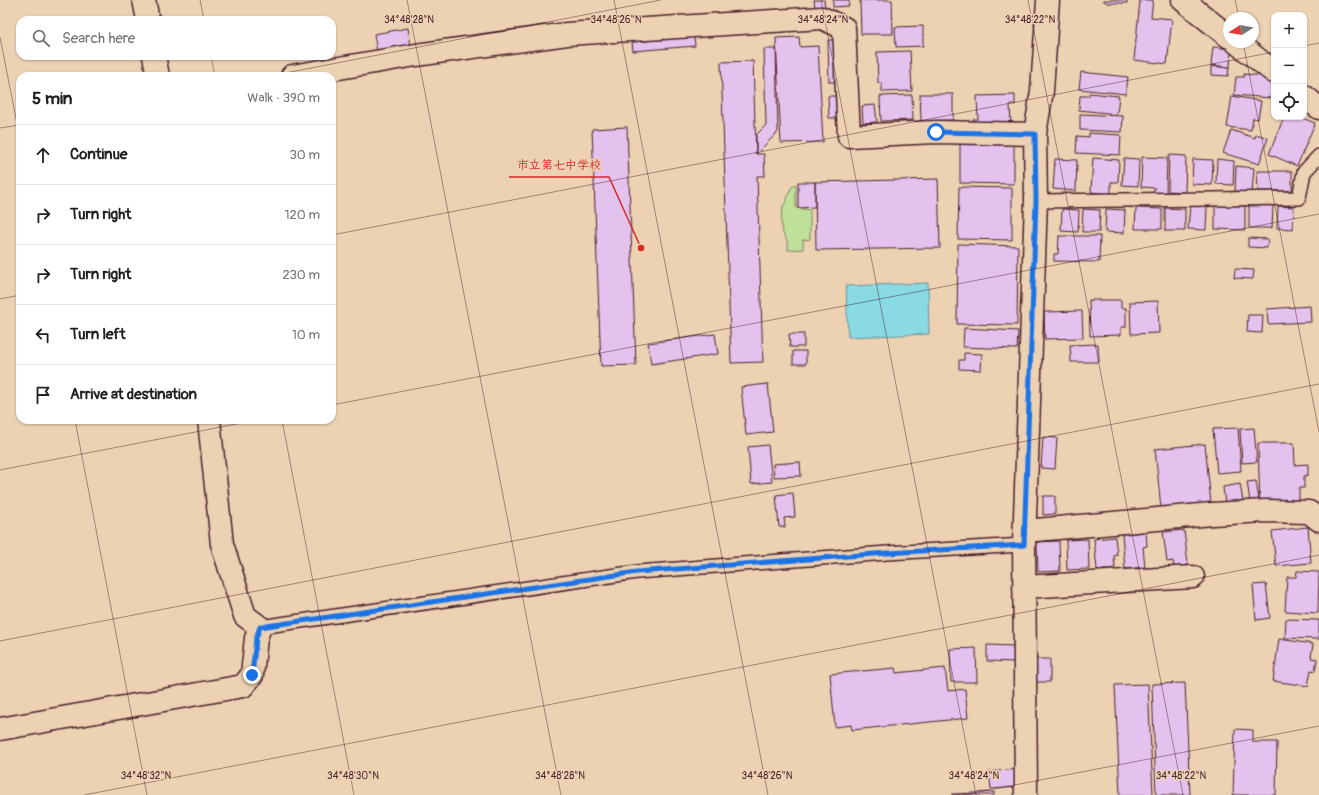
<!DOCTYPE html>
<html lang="en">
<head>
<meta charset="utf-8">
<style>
  :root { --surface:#fff; --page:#f2f2f2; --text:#202124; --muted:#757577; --line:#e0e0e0 }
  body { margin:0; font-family:Pangolin,"Klee One",sans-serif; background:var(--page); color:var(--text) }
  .controls { position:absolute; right:12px; top:12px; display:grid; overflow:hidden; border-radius:8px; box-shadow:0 1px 3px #0004 }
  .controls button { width:36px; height:36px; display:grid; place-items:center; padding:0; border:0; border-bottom:1px solid var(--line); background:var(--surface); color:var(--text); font:20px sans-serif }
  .compass { position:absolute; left:1223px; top:12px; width:36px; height:36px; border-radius:50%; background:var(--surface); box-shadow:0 1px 3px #0004; rotate:259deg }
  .stop { position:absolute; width:12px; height:12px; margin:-9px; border:3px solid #1a73e8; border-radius:50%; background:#fff }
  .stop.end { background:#1a73e8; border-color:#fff; box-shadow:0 1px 4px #0008 }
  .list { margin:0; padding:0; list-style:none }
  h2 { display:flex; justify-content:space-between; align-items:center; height:52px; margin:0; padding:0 16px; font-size:17px }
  h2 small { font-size:13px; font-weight:400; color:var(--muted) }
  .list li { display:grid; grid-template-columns:26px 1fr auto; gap:12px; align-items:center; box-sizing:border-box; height:60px; padding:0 16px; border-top:1px solid var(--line) }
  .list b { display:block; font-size:15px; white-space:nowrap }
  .list em { font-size:13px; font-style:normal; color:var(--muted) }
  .icon { flex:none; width:22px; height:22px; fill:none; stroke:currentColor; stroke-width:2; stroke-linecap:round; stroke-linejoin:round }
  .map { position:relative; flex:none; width:1319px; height:795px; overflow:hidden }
  .search { position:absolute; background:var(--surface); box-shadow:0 1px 3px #0004; left:16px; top:16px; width:320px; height:44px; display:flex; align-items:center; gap:10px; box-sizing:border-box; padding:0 14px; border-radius:12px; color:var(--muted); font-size:15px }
  .panel { position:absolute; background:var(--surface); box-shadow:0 1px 3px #0004; left:16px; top:72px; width:320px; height:352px; border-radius:12px }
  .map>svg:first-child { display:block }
  .green { fill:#bfe099; stroke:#848062 }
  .water { fill:#89dae3; stroke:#708f99 }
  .building { fill:#e4c2ee; stroke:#4a1f2b }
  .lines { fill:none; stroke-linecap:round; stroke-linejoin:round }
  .lane-casing { stroke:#4a1f2b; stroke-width:16 }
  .street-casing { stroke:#4a1f2b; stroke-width:25 }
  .lane { stroke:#ecd2b3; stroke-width:13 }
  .street { stroke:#ecd2b3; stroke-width:22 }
  .route { stroke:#1a73e8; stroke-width:5 }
  .ticks { fill:none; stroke:#4a1f2b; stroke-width:1; stroke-opacity:0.45 }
  .ticks-label { font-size:10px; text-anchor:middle; fill:#4a1f2b; stroke:#ecd2b3; stroke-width:3; stroke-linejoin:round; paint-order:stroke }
  .leader { fill:none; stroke:#d62828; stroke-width:1.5 }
  .callout-dot { fill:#d62828; stroke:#ecd2b3; stroke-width:1.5 }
  .callout-label { font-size:12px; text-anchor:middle; font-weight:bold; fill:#d62828; stroke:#ecd2b3; stroke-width:3; stroke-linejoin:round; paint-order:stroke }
</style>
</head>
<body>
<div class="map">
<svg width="1319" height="795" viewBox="0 0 1319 795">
  <rect width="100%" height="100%" fill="#ecd2b3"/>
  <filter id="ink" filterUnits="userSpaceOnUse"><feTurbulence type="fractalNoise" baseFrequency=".025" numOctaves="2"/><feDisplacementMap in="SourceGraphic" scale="8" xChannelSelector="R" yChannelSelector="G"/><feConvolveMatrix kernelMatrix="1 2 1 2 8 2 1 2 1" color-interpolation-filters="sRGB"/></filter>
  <g filter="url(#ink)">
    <!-- green -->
    <path class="green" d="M 796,184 L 796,208 L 810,210 L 810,239 L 803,240 L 803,249 L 788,250 L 788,243 L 783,233 L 781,221 L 783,206 L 786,202 L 791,188 Z"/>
    <!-- water -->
    <path class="water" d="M 928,283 L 929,334 L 848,337 L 846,286 Z"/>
    <!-- building -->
    <path class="building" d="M 814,0 L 824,0 L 825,7 L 815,8 Z
      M 833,0 L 849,0 L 849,6 L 833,7 Z
      M 860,0 L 892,0 L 893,34 L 861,34 Z
      M 1103,0 L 1127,0 L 1127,3 L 1107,3 Z
      M 1140,0 L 1153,0 L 1151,17 L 1172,19 L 1167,64 L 1134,60 Z
      M 923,26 L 923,46 L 896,47 L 895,27 Z
      M 408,28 L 411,46 L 377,52 L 374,34 Z
      M 694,37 L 695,46 L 633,51 L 632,42 Z
      M 799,37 L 800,47 L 818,46 L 823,142 L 781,143 L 776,38 Z
      M 828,40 L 835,40 L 836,82 L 829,82 Z
      M 1213,47 L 1231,49 L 1230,67 L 1211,65 Z
      M 764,49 L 776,49 L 778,132 L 756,154 L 756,135 L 766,125 Z
      M 910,51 L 912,91 L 882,92 L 882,83 L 878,83 L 877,52 Z
      M 753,61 L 756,154 L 764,154 L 765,176 L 757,176 L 763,362 L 731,363 L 721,62 Z
      M 1211,66 L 1229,68 L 1228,76 L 1211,75 Z
      M 1081,72 L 1128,77 L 1126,94 L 1079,89 Z
      M 1244,74 L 1273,77 L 1271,98 L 1234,95 L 1236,77 L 1244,77 Z
      M 1089,93 L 1119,96 L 1117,114 L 1079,110 L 1080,96 L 1089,96 Z
      M 920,94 L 953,94 L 953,120 L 921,121 Z
      M 912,95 L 913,120 L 881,121 L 880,96 Z
      M 1015,95 L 1015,105 L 1010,105 L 1011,124 L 973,125 L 973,119 L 978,119 L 977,96 Z
      M 828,96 L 837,96 L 837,118 L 829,118 Z
      M 1232,96 L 1261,101 L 1258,119 L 1253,118 L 1251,130 L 1227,127 Z
      M 875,105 L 877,122 L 863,123 L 862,106 Z
      M 1080,114 L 1123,116 L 1122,132 L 1080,130 Z
      M 1284,117 L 1300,117 L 1315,123 L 1297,166 L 1269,154 Z
      M 627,127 L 636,365 L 601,366 L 592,129 Z
      M 1231,130 L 1255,138 L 1256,134 L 1268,138 L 1259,164 L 1223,153 Z
      M 1089,133 L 1121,135 L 1120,155 L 1076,153 L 1077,136 L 1089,137 Z
      M 960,142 L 1014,143 L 1014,184 L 960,183 Z
      M 1169,155 L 1186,156 L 1185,192 L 1168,191 Z
      M 1142,157 L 1167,158 L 1166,193 L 1153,193 L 1155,188 L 1141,187 Z
      M 1093,158 L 1119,160 L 1118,182 L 1111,182 L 1111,194 L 1091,192 Z
      M 1124,158 L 1139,159 L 1138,186 L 1122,185 Z
      M 1055,159 L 1077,160 L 1076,191 L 1053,189 Z
      M 1193,159 L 1213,160 L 1212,185 L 1192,184 Z
      M 1217,159 L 1234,161 L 1233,185 L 1216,184 Z
      M 1236,166 L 1254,168 L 1252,192 L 1235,191 Z
      M 1257,171 L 1292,171 L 1292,191 L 1258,191 Z
      M 938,179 L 940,248 L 816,250 L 815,182 Z
      M 798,182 L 815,182 L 815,207 L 798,208 Z
      M 959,187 L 1012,188 L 1012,240 L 958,239 Z
      M 1190,205 L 1207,206 L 1206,230 L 1188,229 Z
      M 1215,205 L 1245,206 L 1245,230 L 1215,229 Z
      M 1249,205 L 1273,205 L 1272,228 L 1249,228 Z
      M 1278,206 L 1294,207 L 1293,229 L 1277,228 Z
      M 1136,208 L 1162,209 L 1162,229 L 1135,229 Z
      M 1165,208 L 1185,209 L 1185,231 L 1165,231 Z
      M 1062,209 L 1079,210 L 1078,232 L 1061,231 Z
      M 1083,209 L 1100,210 L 1099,232 L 1082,232 Z
      M 1106,209 L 1125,210 L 1124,233 L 1105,232 Z
      M 1059,236 L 1100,236 L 1099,262 L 1054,261 L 1054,254 L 1058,254 Z
      M 1248,238 L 1268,239 L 1267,248 L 1248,247 Z
      M 958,244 L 1018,246 L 1017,325 L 957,324 Z
      M 1235,269 L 1254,270 L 1253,279 L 1234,278 Z
      M 1089,300 L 1121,300 L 1121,308 L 1126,308 L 1126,327 L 1121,327 L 1121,335 L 1090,336 Z
      M 1158,301 L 1159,333 L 1131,334 L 1130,302 Z
      M 1310,306 L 1311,322 L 1268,324 L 1267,309 Z
      M 1082,311 L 1083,338 L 1045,339 L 1044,312 Z
      M 1248,315 L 1263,315 L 1262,333 L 1247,332 Z
      M 964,328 L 1018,331 L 1017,349 L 963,347 Z
      M 715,334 L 718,354 L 651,364 L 648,343 Z
      M 789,334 L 804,334 L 804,347 L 790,347 Z
      M 1098,344 L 1099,362 L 1071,362 L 1070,345 Z
      M 793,351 L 806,351 L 806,364 L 793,364 Z
      M 964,353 L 982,354 L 981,370 L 959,369 L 959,360 L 964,360 Z
      M 768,384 L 773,432 L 746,435 L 741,387 Z
      M 1238,428 L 1241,471 L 1217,473 L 1213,429 Z
      M 1254,428 L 1257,462 L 1242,463 L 1240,429 Z
      M 1043,437 L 1057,438 L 1055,469 L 1041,468 Z
      M 1258,443 L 1294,443 L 1295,465 L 1308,464 L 1308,475 L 1304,476 L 1304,488 L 1299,488 L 1299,506 L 1260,507 Z
      M 1205,444 L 1211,503 L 1161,508 L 1155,449 Z
      M 768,445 L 772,482 L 751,484 L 748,447 Z
      M 800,462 L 801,476 L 774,477 L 773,464 Z
      M 1256,481 L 1259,500 L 1250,501 L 1247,482 Z
      M 1240,484 L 1243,501 L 1225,504 L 1223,487 Z
      M 793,493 L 795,517 L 784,518 L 785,527 L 779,527 L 776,495 Z
      M 1043,496 L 1055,496 L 1055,514 L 1043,515 Z
      M 1308,527 L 1311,563 L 1276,566 L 1272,531 Z
      M 1184,530 L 1188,565 L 1174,567 L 1173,561 L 1167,562 L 1163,532 Z
      M 1146,532 L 1147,546 L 1143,547 L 1145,567 L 1125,569 L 1122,534 Z
      M 1115,537 L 1117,555 L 1114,556 L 1115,568 L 1097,570 L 1094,539 Z
      M 1088,539 L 1089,569 L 1067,570 L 1066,540 Z
      M 1059,541 L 1060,571 L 1038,572 L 1037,542 Z
      M 1297,571 L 1319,572 L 1318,613 L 1285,611 L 1287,577 L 1296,577 Z
      M 1266,584 L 1270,618 L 1256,620 L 1253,585 Z
      M 1286,619 L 1319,620 L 1319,639 L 1285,638 Z
      M 1279,639 L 1313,644 L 1311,658 L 1317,659 L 1315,671 L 1311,670 L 1308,686 L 1273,681 Z
      M 987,645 L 1015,646 L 1014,662 L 987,661 Z
      M 976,648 L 977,682 L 951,682 L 950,649 Z
      M 1034,659 L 1050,659 L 1050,682 L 1034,682 Z
      M 895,668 L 896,673 L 945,668 L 948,691 L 965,689 L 968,718 L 852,730 L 851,725 L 835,727 L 830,674 Z
      M 1185,683 L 1190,795 L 1156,795 L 1152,684 Z
      M 1148,684 L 1153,795 L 1120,795 L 1115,685 Z
      M 1235,729 L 1253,730 L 1253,742 L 1277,742 L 1276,795 L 1233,795 Z
      M 1017,769 L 1018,787 L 991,789 L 989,772 Z
      M 994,792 L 994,795 L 952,795 L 952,794 Z"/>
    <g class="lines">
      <!-- lane casing -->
      <g class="lane-casing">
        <path id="lane" d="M 1036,201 L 1299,198 L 1304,172 L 1319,156
          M 260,627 L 637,572 L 887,553 L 1024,545"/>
      </g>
      <!-- street casing -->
      <g class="street-casing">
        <path id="street" d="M 144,0 L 148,20
          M 1183,0 L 1229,37
          M 1236,42 L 1274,72
          M 154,56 L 158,76
          M 292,76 L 416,55 L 567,34 L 822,18 L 844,28 L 849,136 L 936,132 L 1035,134
          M 1304,96 L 1319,108
          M 1025,531 L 1212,514 L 1265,511 L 1309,512 L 1319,520
          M 1024,587 L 1193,577
          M 0,729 L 243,686 L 252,675 L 256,638 L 260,627 L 245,616 L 222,544 L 209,420
          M 1026,795 L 1024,545 L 1036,201 L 1035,134 L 1042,91 L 1048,0"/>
      </g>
      <!-- lane -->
      <use href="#lane" class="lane"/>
      <!-- street -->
      <use href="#street" class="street"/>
    </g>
  </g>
  <g class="lines" filter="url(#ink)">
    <!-- route -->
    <path class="route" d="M 252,675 L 256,638 L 260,627 L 637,572 L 887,553 L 1024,545 L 1036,201 L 1035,134 L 936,132"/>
  </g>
  <!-- ticks -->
  <path class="ticks" d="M 200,0 L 204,20M 407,0 L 561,795M 614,0 L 768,795M 821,0 L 976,795M 1028,0 L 1183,795M 1235,0 L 1239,18M 0,37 L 20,139M 1243,42 L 1319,432M 1304,46 L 1319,43M 211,56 L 215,76M 270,76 L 661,0M 0,128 L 20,125M 332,235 L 1274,52M 0,299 L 20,295M 332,405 L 1319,214M 75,420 L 147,795M 282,420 L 354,795M 0,470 L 257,420M 0,641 L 1319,384M 84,795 L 1319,555M 963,795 L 1319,726"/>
  <g class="ticks-label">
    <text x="409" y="23">34°48'28"N</text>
    <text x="616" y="23">34°48'26"N</text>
    <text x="823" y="23">34°48'24"N</text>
    <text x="1030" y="23">34°48'22"N</text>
    <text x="146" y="779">34°48'32"N</text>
    <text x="353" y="779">34°48'30"N</text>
    <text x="560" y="779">34°48'28"N</text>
    <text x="767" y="779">34°48'26"N</text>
    <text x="974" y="779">34°48'24"N</text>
    <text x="1181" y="779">34°48'22"N</text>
  </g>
  <!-- callouts -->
  <path class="leader" d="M641 248L609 177H509"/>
  <circle class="callout-dot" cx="641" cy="248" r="4"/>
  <g class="callout-label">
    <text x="559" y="169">市立第七中学校</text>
  </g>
</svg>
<div class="controls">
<button>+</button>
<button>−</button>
<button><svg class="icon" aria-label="locate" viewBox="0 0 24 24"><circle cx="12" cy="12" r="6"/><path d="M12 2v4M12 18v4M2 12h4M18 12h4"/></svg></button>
</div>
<svg class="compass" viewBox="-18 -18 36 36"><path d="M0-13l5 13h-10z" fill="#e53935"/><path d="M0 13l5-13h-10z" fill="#757577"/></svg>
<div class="stop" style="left:936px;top:132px"></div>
<div class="stop end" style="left:252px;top:675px"></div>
<div class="search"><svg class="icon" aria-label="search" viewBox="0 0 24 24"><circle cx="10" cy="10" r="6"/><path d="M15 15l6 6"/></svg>Search here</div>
<section class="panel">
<h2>5 min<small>Walk · 390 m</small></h2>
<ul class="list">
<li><svg class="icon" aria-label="ahead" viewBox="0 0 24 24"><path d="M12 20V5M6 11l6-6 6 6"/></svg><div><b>Continue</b></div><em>30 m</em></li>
<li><svg class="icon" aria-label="right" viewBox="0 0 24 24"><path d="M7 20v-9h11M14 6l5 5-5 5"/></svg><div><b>Turn right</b></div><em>120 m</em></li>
<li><svg class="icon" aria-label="right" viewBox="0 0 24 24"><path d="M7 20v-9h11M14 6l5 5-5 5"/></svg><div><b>Turn right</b></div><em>230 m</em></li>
<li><svg class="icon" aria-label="left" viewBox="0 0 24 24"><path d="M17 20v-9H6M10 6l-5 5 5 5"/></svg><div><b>Turn left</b></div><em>10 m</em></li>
<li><svg class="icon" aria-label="arrive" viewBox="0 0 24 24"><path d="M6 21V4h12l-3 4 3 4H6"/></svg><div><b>Arrive at destination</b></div></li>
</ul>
</section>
</div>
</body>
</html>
